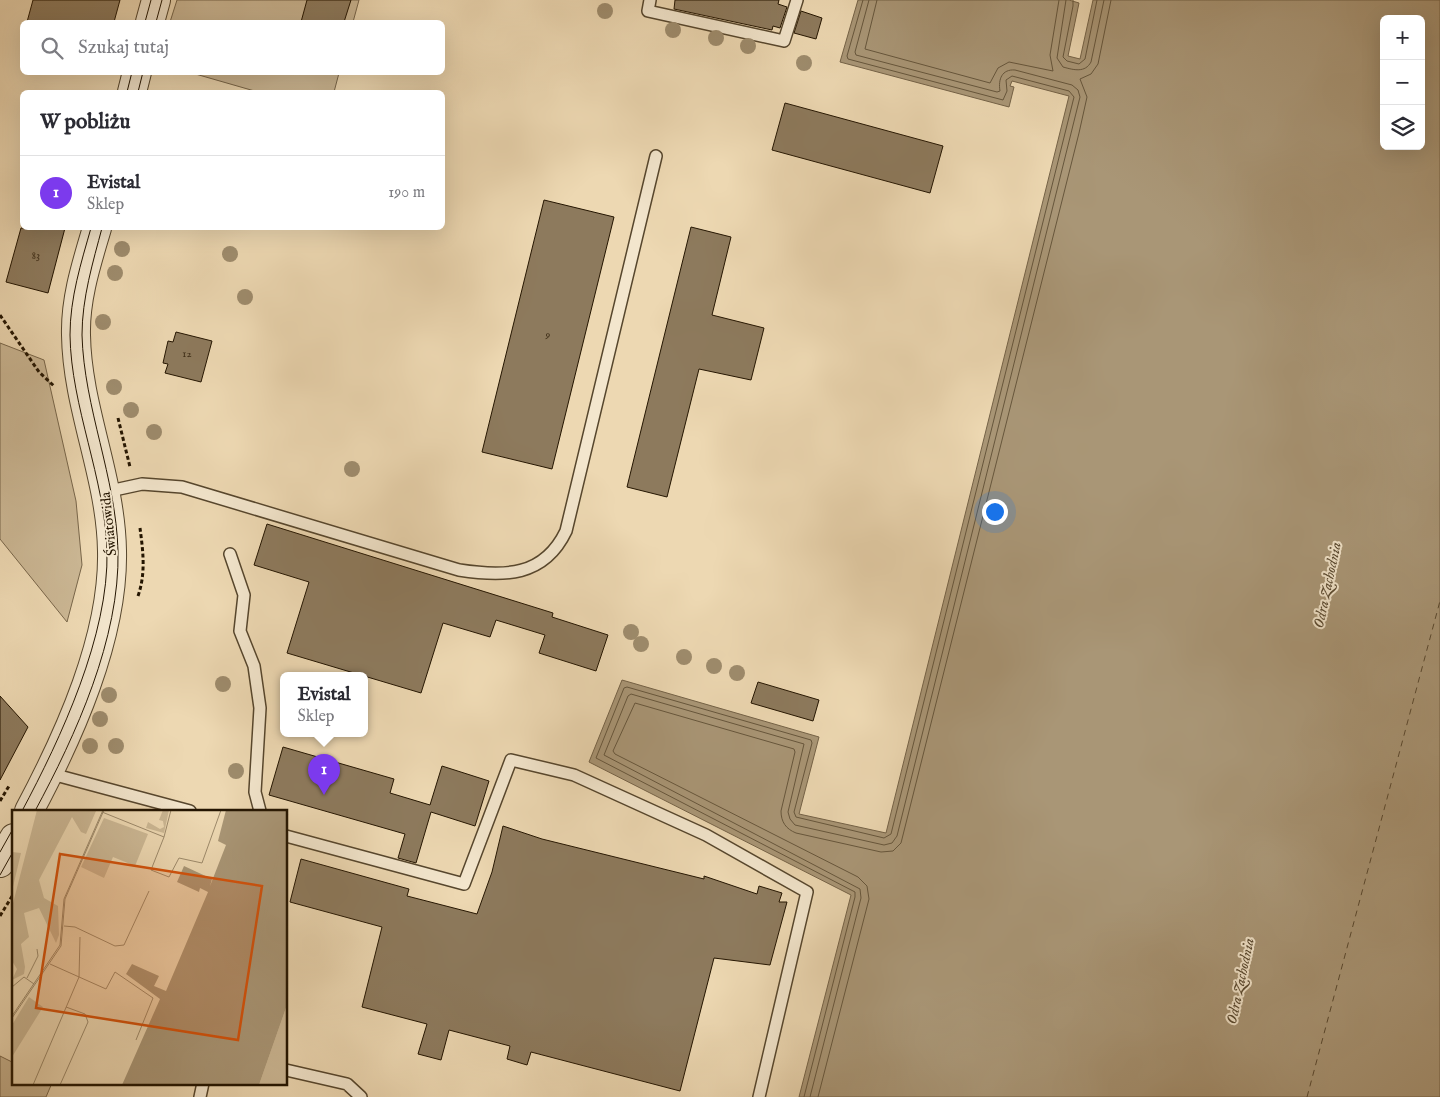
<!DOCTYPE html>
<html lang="pl">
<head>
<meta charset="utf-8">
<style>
  :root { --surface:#fff; --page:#f2f2f3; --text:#2b2b33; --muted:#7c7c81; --line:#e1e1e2; --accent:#7c3aed }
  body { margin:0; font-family:"IM FELL English",serif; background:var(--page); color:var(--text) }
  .controls { position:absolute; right:15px; top:15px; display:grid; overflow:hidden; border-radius:8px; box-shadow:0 5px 20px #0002 }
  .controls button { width:45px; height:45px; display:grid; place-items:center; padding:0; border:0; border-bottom:1px solid var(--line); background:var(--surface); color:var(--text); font:25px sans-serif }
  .you { position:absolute; left:994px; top:511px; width:18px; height:18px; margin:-12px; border:4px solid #fff; border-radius:50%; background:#1a73e8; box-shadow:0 0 0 8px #1a73e833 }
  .badge { display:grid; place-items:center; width:32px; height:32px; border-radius:50%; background:var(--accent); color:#fff; font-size:16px; font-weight:700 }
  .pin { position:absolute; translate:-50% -41px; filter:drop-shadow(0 1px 2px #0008) }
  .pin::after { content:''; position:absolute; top:26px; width:18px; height:15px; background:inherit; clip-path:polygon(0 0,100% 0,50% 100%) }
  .popup { position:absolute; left:280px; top:672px; width:88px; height:65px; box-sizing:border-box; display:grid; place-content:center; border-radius:8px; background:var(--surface); filter:drop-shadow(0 1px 4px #0005); font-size:16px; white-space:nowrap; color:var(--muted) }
  .popup b { font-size:19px; color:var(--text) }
  .popup::after { content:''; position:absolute; left:50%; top:100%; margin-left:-10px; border:10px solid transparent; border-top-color:var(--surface) }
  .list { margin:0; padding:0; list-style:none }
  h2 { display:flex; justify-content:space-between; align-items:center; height:65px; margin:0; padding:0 20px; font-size:21px }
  h2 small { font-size:16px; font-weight:400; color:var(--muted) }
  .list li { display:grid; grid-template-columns:32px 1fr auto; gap:15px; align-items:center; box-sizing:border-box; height:75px; padding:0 20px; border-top:1px solid var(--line) }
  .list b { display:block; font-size:19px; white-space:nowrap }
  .list p { margin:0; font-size:16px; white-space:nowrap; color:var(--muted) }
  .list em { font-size:16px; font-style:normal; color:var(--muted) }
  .icon { flex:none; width:28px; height:28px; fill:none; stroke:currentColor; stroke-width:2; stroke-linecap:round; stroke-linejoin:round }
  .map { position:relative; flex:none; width:1440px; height:1097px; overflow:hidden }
  .search { position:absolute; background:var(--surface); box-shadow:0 5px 20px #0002; left:20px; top:20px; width:425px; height:55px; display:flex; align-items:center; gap:12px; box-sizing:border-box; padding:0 18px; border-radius:8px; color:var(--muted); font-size:19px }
  .panel { position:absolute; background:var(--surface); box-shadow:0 5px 20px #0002; left:20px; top:90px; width:425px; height:140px; border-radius:8px }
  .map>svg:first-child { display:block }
  .green { fill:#cbb794; stroke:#78664a }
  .water { fill:#a99676; stroke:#746247; fill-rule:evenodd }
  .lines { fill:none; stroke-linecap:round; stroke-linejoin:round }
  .shore { stroke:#66563c; stroke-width:1 }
  .ferry { stroke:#594930; stroke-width:1; stroke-dasharray:6 5; stroke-linecap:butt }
  .building { fill:#8d7a5d; stroke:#241501 }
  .service-casing { stroke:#56462d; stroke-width:14 }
  .tertiary-casing { stroke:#56462d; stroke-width:30 }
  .path { stroke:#241501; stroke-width:3; stroke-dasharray:4 2.5; stroke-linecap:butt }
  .service { stroke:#f3e6cd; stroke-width:11 }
  .tertiary { stroke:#f3e6cd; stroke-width:28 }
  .tram { stroke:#241501; stroke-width:1 }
  .tree { fill:#9e8c6d }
  .labels { text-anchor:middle; stroke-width:4; stroke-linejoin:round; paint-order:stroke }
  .number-label { font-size:11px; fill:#3e2e18 }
  .street-label { font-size:14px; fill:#241501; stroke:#f3e6cd }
  .water-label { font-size:15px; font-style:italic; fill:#594930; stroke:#f3e6cd }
  .inset-river { fill:none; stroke:#a99676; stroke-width:2.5 }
  .inset-road { fill:none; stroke:#9d8a6b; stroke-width:1 }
  .view { fill:#d4520b; fill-opacity:0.15; stroke:#d4520b; stroke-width:2.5 }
  .inset-edge { fill:none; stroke:#241501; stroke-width:2.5 }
</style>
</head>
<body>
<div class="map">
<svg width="1440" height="1097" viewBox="0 0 1440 1097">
  <rect width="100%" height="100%" fill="#edd8b2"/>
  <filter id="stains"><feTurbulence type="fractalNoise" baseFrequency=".004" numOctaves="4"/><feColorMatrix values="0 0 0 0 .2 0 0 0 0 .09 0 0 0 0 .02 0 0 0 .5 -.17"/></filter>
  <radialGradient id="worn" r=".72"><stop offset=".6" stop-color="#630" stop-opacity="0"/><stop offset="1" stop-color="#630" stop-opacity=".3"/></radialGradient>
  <!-- green -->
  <path class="green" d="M 177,0 L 359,0 L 353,22 L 170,22 Z
    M 192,73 L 339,73 L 334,92 L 258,92 Z
    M 0,343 L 44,360 L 76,501 L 82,565 L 67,622 L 0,539 Z
    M 0,1056 L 14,1063 L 14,1083 L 52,1083 L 46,1097 L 0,1097 Z"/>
  <!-- water -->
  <path class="water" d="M 858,0 L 1069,0 L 1079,3 L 1068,56 L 1080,59 L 1093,0 L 1440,0 L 1440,1097 L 799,1097 L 851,895 L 589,762 L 622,680 L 819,737 L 799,814 L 886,833 L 1069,96 L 1012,81 L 1010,86 L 1014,87 L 1009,107 L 840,62 ZM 1384,19 L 1421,19 L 1421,146 L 1384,146 Z"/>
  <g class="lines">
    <!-- shore -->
    <path class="shore" d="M 877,0 L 865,49 L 990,83 L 998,68 L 1009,62 L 1053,71 L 1050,55 L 1059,0
      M 1066,0 L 1057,58 L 1063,67 C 1074,70 1085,73 1091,62 L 1104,0
      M 1073,0 L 1073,6 L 1063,57 L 1067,61 L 1079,64 L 1085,59 L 1097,0
      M 804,1097 L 855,897 L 855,892 L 596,758 L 624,688 L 627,687 L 811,740 L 812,743 L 794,812 L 796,817 L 884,838 L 891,834 L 1074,97 L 1069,91 L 1012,76 L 1006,80 L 1007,91 L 1003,100 L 848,59 L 847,56 L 863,0
      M 810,1097 L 861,898 L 860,889 L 604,755 L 628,696 L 631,694 L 804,744 L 788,812 L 790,819 L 795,825 L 884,845 L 892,843 L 897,836 L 1080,97 L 1078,90 L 1072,85 L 1015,70 C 1002,69 998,79 1000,91 L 997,92 L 856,55 L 855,52 L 869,0
      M 818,1097 L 869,899 L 867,886 L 858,877 L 615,754 L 613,751 L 635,703 L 794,749 L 795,752 L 781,811 C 781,822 786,829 796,833 L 881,852 L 893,851 L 901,843 L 1079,133 L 1087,97 L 1080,79 L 1091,74 L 1098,64 L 1111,0"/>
    <!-- ferry -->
    <path class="ferry" d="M 1307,1097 L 1440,601"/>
  </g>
  <!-- building -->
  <path class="building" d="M 33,0 L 120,0 L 114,22 L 27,22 Z
    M 307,0 L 351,0 L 344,22 L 301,22 Z
    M 675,0 L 779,0 L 778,4 L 787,7 L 780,28 L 773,26 L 772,30 L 674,9 Z
    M 801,11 L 822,18 L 816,39 L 794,33 Z
    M 785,103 L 943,146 L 930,193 L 772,150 Z
    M 544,200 L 614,217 L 552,469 L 482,452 Z
    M 691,227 L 731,237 L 712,315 L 764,328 L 751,380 L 699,369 L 667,497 L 627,487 Z
    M 21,228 L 65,228 L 48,293 L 6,282 Z
    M 176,332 L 212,341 L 201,382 L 165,373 L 168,364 L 163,363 L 168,341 L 173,342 Z
    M 267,524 L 553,613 L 552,617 L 608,635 L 596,671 L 539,653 L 545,635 L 496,620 L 490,637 L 443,623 L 421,693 L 287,653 L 309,582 L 254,565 Z
    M 758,682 L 819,700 L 813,721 L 751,703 Z
    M 0,696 L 28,727 L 0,780 Z
    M 283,747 L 394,779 L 390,793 L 430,805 L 442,766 L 489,781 L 475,826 L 431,812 L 416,863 L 398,858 L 405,834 L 269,795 Z
    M 503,826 L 542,839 L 704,879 L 704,876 L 757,894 L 759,886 L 782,893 L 779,902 L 787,902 L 770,965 L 714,958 L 680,1091 L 531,1052 L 527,1065 L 507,1059 L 510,1046 L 449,1030 L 441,1060 L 418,1054 L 427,1024 L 362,1007 L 382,927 L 290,902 L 301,859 L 409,889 L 407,896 L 477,914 L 492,872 Z"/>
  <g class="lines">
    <!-- service casing -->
    <g class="service-casing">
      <path id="service" d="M 650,0 L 648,11 L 784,41 L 797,0
        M 105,492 L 142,484 L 182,487 L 459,570 C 504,577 544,577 566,531 L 656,156
        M 230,554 L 244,595 L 240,631 L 254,666 L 260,708 L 255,792 L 260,811
        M 48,773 L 190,811
        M 286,836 L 464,884 L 511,760 L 574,775 L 706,835 L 807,892 L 759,1097
        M 286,1070 L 347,1084 L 361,1097
        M 200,1097 L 203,1083"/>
    </g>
    <!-- tertiary casing -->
    <g class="tertiary-casing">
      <path id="tertiary" d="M 150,22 L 156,0
        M 132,92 L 137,72
        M 29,811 C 69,736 114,637 112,551 C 111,477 77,408 76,335 C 75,298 87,262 97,228
        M 0,863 L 14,838"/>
    </g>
    <!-- path -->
    <path class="path" d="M 0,315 L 39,372 L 54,386
      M 118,418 L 130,467
      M 138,596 C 146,573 143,551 140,528
      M 0,801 L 9,786
      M 0,916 L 14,893"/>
    <!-- service -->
    <use href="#service" class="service"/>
    <!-- tertiary -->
    <use href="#tertiary" class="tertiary"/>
    <!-- tram -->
    <path class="tram" d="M 145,22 L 151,0
      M 156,22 L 162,0
      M 127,92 L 132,72
      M 138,92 L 143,72
      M 22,811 C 61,738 109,635 107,551 C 105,478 71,407 70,335 C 70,298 81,263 91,228
      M 35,811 C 76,735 120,638 118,551 C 116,477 84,408 82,335 C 82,298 93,262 102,228
      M 0,852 L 14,827
      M 0,875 L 14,850"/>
  </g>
  <!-- trees -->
  <g class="tree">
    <circle cx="605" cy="11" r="8"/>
    <circle cx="673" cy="30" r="8"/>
    <circle cx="716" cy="38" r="8"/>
    <circle cx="748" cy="46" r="8"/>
    <circle cx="804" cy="63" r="8"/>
    <circle cx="122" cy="249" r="8"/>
    <circle cx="230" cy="254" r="8"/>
    <circle cx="115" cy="273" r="8"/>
    <circle cx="245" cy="297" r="8"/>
    <circle cx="103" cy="322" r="8"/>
    <circle cx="114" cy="387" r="8"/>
    <circle cx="131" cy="410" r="8"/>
    <circle cx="154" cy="432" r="8"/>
    <circle cx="352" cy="469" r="8"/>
    <circle cx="631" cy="632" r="8"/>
    <circle cx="641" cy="644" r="8"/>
    <circle cx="684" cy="657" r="8"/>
    <circle cx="714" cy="666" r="8"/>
    <circle cx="737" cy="673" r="8"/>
    <circle cx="223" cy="684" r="8"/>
    <circle cx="109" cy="695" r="8"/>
    <circle cx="100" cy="719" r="8"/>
    <circle cx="90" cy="746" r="8"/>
    <circle cx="116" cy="746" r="8"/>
    <circle cx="236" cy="771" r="8"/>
  </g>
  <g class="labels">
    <!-- number labels -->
    <g class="number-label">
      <text x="36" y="259">83</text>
      <text x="548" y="338">9</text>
      <text x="187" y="357">12</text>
    </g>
    <!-- street labels -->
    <g class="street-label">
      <text transform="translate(108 524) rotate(-96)" y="5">Światowida</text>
    </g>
    <!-- water labels -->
    <g class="water-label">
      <text transform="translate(1327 585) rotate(-78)" y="5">Odra Zachodnia</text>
      <text transform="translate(1240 981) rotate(-78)" y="5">Odra Zachodnia</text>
    </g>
  </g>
  <!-- overview -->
  <g transform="translate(12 810)">
    <rect width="275" height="275" fill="#edd8b2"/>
    <path d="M 25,0 L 84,1 L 74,24 L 69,22 L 60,7 L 27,70 L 32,88 L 46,96 L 47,125 L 44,133 L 27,98 L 12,103 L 17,127 L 9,134 L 13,157 L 12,164 L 0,170 L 5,159 L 0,151 L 0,97 ZM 151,0 L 157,0 L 152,23 L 134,18 L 136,12 L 148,19 L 152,17 L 151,11 L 147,10 ZM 92,8 L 136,24 L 123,56 L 101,47 L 92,68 L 69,57 ZM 0,42 L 9,43 L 0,81 ZM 17,187 L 31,197 L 0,247 L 0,215 ZM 275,195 L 275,275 L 247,275 Z" fill="#cbb794"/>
    <path d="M 214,0 L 275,0 L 275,195 L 247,275 L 110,275 L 148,189 L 114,164 L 120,154 L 147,166 L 142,176 L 154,181 L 196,82 L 188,78 L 187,82 L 165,72 L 172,56 L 200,69 L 198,76 L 214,35 L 206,31 Z" fill="#a99676"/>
    <path class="inset-river" d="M 186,275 L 245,142 L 275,4"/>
    <path class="inset-road" d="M 90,2 L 152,27 L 159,0M 152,27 L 139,60 L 157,67 L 167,48 L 190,53 L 209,0M 52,116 L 63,117 L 103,136 L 112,135 L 137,81M 38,154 L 94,179 L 103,162 L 141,188 L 124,230M 15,168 L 26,146 L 25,139M 0,177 L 12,167 L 22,174M 0,206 L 48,135 L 52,89 L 91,0M 0,208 L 49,136 L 53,89 L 92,0M 21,275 L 67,167 L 68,127M 48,275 L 76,212 L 73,204 L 54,197"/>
    <path class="view" d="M 48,44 L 250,76 L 226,230 L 24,198 Z"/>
    <rect width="275" height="275" class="inset-edge"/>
  </g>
  <rect width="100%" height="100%" filter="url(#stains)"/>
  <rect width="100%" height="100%" fill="url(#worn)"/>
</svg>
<div class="controls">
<button>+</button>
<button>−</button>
<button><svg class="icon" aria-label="layers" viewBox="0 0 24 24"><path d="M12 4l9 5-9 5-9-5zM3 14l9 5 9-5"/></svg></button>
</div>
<div class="you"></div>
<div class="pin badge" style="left:324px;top:795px">1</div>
<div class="popup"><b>Evistal</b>Sklep</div>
<div class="search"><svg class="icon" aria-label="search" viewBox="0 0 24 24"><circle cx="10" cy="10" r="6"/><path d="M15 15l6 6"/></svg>Szukaj tutaj</div>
<section class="panel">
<h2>W pobliżu<small></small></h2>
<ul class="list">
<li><span class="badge">1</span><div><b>Evistal</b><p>Sklep</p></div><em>190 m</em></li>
</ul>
</section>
</div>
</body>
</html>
